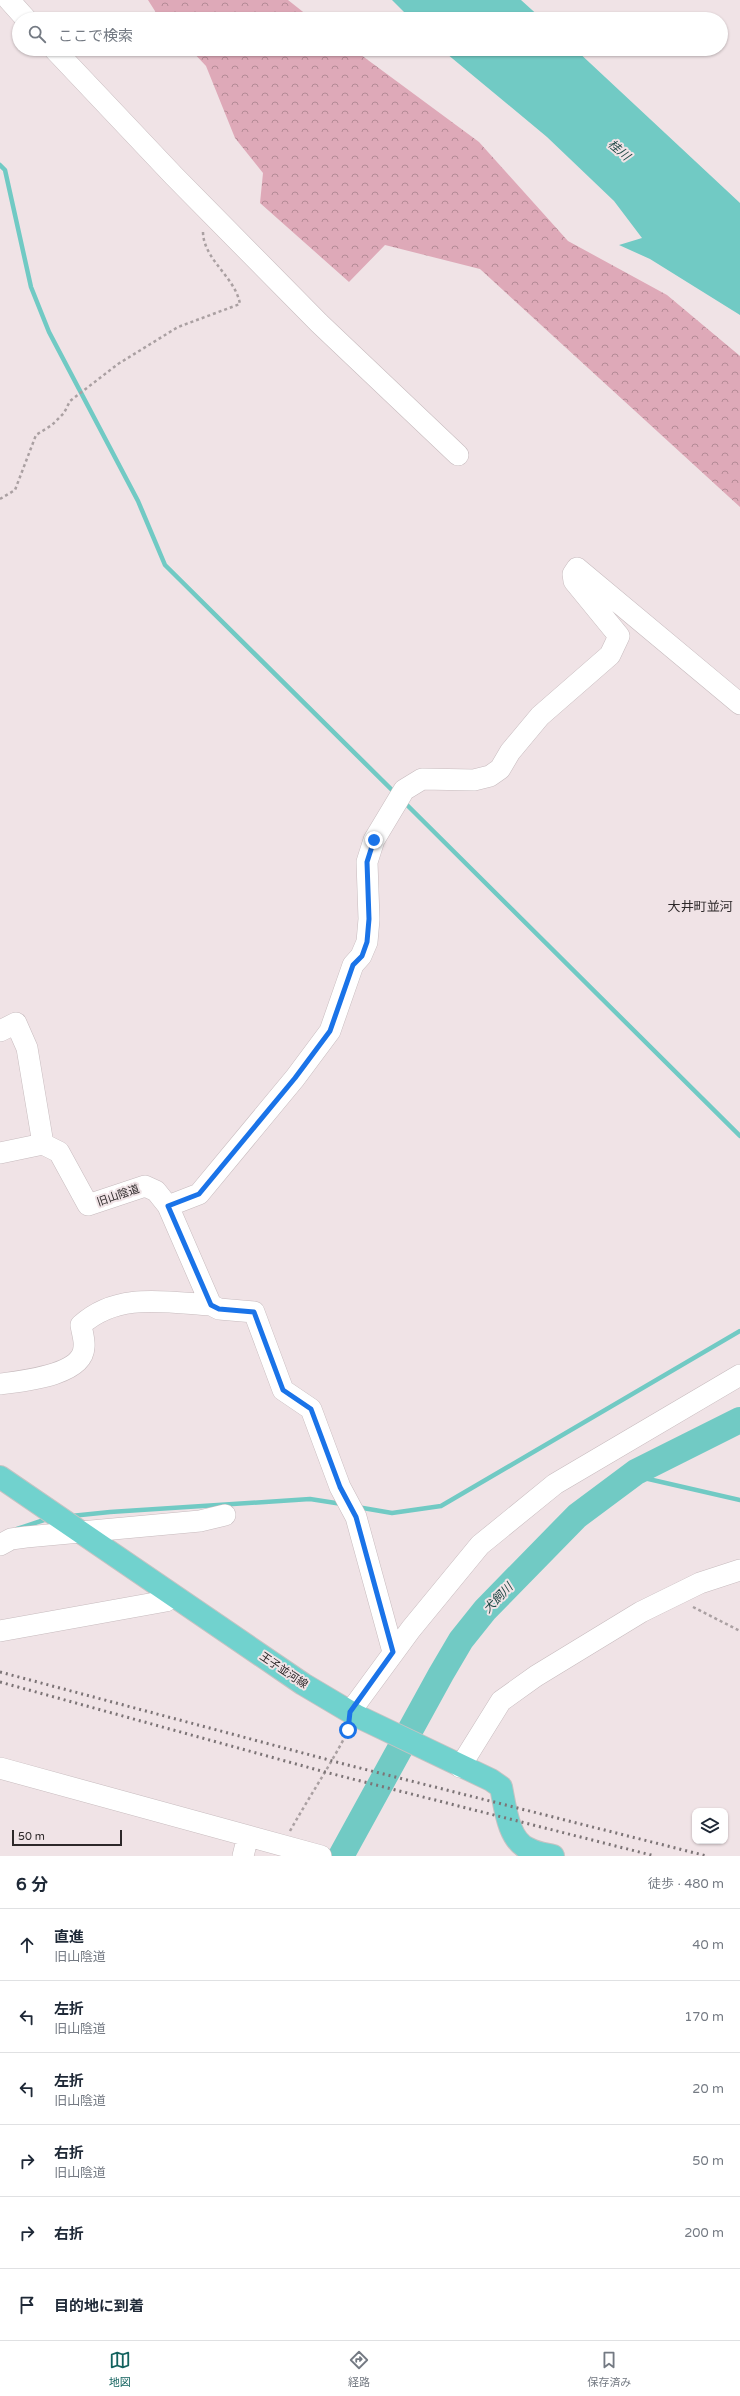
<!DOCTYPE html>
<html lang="ja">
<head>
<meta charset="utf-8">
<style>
  :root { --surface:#fff; --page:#f6f6f7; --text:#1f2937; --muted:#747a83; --line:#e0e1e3; --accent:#13625e }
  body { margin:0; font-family:"Varela Round","Noto Sans JP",sans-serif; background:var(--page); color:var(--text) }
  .controls { position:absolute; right:12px; bottom:12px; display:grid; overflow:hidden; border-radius:8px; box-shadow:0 1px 3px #0004 }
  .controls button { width:36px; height:36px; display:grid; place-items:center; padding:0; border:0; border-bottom:1px solid var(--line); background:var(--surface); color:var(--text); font:20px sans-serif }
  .scale { position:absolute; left:12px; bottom:10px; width:110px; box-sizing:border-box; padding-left:4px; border:2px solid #2d2829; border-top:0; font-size:11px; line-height:14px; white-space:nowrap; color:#2d2829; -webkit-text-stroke:3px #f0e3e6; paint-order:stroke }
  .stop { position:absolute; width:12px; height:12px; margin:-9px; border:3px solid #1a73e8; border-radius:50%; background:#fff }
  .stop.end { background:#1a73e8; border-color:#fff; box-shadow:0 1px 4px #0008 }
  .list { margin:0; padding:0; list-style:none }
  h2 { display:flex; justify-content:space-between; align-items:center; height:52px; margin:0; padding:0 16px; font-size:17px }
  h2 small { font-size:13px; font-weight:400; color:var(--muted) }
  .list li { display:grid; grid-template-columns:26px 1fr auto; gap:12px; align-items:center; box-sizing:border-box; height:72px; padding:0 16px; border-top:1px solid var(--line) }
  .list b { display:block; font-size:15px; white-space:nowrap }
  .list p { margin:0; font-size:13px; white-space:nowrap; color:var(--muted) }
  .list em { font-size:13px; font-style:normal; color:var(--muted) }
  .icon { flex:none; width:22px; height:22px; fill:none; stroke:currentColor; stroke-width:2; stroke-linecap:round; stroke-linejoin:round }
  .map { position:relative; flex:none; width:740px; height:1856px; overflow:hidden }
  .search { position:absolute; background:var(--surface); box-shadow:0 1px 3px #0004; left:12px; right:12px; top:12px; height:44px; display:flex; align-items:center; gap:10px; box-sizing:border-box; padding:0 14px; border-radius:22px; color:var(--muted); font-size:15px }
  .sheet { height:484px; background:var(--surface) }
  nav { display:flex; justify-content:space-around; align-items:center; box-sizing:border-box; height:56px; border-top:1px solid var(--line); background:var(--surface); font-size:11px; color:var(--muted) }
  nav a { display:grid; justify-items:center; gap:2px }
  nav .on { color:var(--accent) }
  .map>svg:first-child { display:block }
  .forest { fill:url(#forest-crowns) }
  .water { fill:#71cac4 }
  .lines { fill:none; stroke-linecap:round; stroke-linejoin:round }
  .stream { stroke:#71cac4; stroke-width:4.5 }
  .river { stroke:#71cac4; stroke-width:26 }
  .minor-casing { stroke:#c7bbbe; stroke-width:22 }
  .major-casing { stroke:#c4c3c3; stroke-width:24 }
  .path { stroke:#aaa0a2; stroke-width:2.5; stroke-dasharray:3 3; stroke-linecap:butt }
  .minor { stroke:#fff; stroke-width:21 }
  .major { stroke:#71d2ce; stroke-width:22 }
  .rail { stroke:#7c7476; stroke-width:3; stroke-dasharray:2 4; stroke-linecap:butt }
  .route { stroke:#1a73e8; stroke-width:5 }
  .labels { text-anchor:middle; stroke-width:4; stroke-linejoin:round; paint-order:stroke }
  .street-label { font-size:11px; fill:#2d2829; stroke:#f0e3e6 }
  .water-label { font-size:12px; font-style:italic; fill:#204946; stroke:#f0e3e6 }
  .quarter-label { font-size:13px; fill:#2d2829; stroke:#f0e3e6 }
</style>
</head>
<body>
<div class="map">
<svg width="740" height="1856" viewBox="0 0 740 1856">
  <defs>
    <pattern id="forest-crowns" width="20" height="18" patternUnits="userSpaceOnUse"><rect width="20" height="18" fill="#dea9b8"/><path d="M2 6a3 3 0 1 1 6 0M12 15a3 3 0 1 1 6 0" fill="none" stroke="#b48a96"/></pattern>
  </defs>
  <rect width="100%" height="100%" fill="#f0e3e6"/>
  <!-- forest -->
  <path class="forest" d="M 148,0 L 288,0 L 312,19 L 160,19 Z
    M 190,49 L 353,49 L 479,142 L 568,241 L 667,295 L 740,356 L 740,507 L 480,269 L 385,245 L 349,282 L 260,203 L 263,173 L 235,138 L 206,66 Z"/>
  <!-- water -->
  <path class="water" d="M 392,0 L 521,0 L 542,19 L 411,19 Z
    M 441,49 L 575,49 L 740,203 L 740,315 L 650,259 L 619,245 L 642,238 L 614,201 L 547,137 Z"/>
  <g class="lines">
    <!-- stream -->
    <path class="stream" d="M 0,165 L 5,170 L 31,287 L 49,332 L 138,501 L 165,565 L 396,794
      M 404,802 L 740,1136
      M 636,1472 L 644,1478 L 740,1500
      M 357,1507 L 392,1513 L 441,1506 L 740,1331
      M 71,1516 L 110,1512 L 310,1499 L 342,1504
      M 17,1529 L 50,1518"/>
    <!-- river -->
    <path class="river" d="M 341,1856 L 441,1674 L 461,1640 L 485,1610 L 577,1516 L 636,1472 L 740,1420"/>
    <!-- minor casing -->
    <g class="minor-casing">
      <path id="minor" d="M 9,0 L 26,19
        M 54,49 L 174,176 L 319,323 L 458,455
        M 0,1031 L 16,1023 L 27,1048 L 43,1144
        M 0,1153 L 43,1144 L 59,1152 L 88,1205 L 145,1186 L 156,1191 L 168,1206 L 211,1305 L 219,1309 L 254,1312 L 283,1390 L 311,1409 L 340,1487 L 356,1517 L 393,1652
        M 168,1206 L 199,1194 L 295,1078 L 330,1031 L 353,965 L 361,956 L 367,942 L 369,919 L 367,862 L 374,840 L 404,790 L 422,779 L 474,780 L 490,776 L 500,769 L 510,752 L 540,716 L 610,655 L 619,636 L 574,581 L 573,574 L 577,568 L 740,704
        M 0,1384 C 21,1381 83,1376 84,1347 C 85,1341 82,1332 81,1325 C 117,1292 165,1302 211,1305
        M 0,1545 L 11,1539 L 26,1537 L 200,1521 L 225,1515
        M 0,1631 L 166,1601 L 174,1596
        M 350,1712 L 411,1629 L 480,1545 L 555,1484 L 740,1375
        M 460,1767 L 501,1701 L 536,1676 L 641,1612 L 700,1583 L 740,1570
        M 0,1768 L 321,1856
        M 243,1856 L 248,1836"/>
    </g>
    <!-- major casing -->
    <g class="major-casing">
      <path id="major" d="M 0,1477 L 303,1684 L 357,1716 L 491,1780 L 501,1787 C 505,1806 508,1841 529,1849 C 536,1853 545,1854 553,1856"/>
    </g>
    <!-- path -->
    <path class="path" d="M 0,499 L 15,490 L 36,435 L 52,425 L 64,413 L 70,401 L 118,364 L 178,327 L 240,304 C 235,276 202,259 203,230
      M 693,1607 L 740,1631
      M 290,1831 C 309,1797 330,1766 348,1731"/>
    <!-- minor -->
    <use href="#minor" class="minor"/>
    <!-- major -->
    <use href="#major" class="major"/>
    <!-- rail -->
    <path class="rail" d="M 0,1672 L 344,1764 L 707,1856
      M 0,1682 L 325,1772 L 655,1856"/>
  </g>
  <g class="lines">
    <!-- route -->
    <path class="route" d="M 348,1730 L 350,1712 L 393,1652 L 356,1517 L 340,1487 L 311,1409 L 283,1390 L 254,1312 L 219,1309 L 211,1305 L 168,1206 L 199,1194 L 295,1078 L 330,1031 L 353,965 L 362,956 L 367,942 L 369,919 L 367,862 L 374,840"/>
  </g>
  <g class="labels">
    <!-- street labels -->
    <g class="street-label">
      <text transform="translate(118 1195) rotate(-19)" y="4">旧山陰道</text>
      <text transform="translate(284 1670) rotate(34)" y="4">王子並河線</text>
    </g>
    <!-- water labels -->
    <g class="water-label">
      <text transform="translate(619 150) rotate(41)" y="4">桂川</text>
      <text transform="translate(498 1598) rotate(-46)" y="4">犬飼川</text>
    </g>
    <!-- quarter labels -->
    <g class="quarter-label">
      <text x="700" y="911">大井町並河</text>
    </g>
  </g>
</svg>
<div class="controls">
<button><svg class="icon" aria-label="layers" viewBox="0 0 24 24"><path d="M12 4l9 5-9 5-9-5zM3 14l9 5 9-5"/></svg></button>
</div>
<div class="scale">50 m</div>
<div class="stop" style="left:348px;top:1730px"></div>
<div class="stop end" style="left:374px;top:840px"></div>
<div class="search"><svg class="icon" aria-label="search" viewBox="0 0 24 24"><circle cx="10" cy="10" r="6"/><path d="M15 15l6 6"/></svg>ここで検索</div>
</div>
<section class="sheet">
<h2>6 分<small>徒歩 · 480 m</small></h2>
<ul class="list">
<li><svg class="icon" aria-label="ahead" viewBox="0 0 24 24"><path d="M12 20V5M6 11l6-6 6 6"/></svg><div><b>直進</b><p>旧山陰道</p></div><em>40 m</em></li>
<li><svg class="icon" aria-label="left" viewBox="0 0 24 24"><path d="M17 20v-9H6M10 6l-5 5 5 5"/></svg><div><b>左折</b><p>旧山陰道</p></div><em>170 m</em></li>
<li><svg class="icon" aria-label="left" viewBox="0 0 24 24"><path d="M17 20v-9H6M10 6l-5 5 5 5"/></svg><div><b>左折</b><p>旧山陰道</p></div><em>20 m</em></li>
<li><svg class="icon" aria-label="right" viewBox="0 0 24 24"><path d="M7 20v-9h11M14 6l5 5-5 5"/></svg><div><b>右折</b><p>旧山陰道</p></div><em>50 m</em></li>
<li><svg class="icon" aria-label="right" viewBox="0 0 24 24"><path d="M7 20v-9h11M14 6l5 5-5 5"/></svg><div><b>右折</b></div><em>200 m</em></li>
<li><svg class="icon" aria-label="arrive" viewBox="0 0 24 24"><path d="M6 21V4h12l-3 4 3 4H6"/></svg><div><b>目的地に到着</b></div></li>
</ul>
</section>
<nav>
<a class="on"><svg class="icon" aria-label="map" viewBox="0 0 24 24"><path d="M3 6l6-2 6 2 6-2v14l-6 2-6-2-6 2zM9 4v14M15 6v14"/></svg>地図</a>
<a><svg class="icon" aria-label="directions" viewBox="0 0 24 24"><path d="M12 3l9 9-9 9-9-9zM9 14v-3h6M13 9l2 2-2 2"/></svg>経路</a>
<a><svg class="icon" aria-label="saved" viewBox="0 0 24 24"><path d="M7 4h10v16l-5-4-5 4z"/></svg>保存済み</a>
</nav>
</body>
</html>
